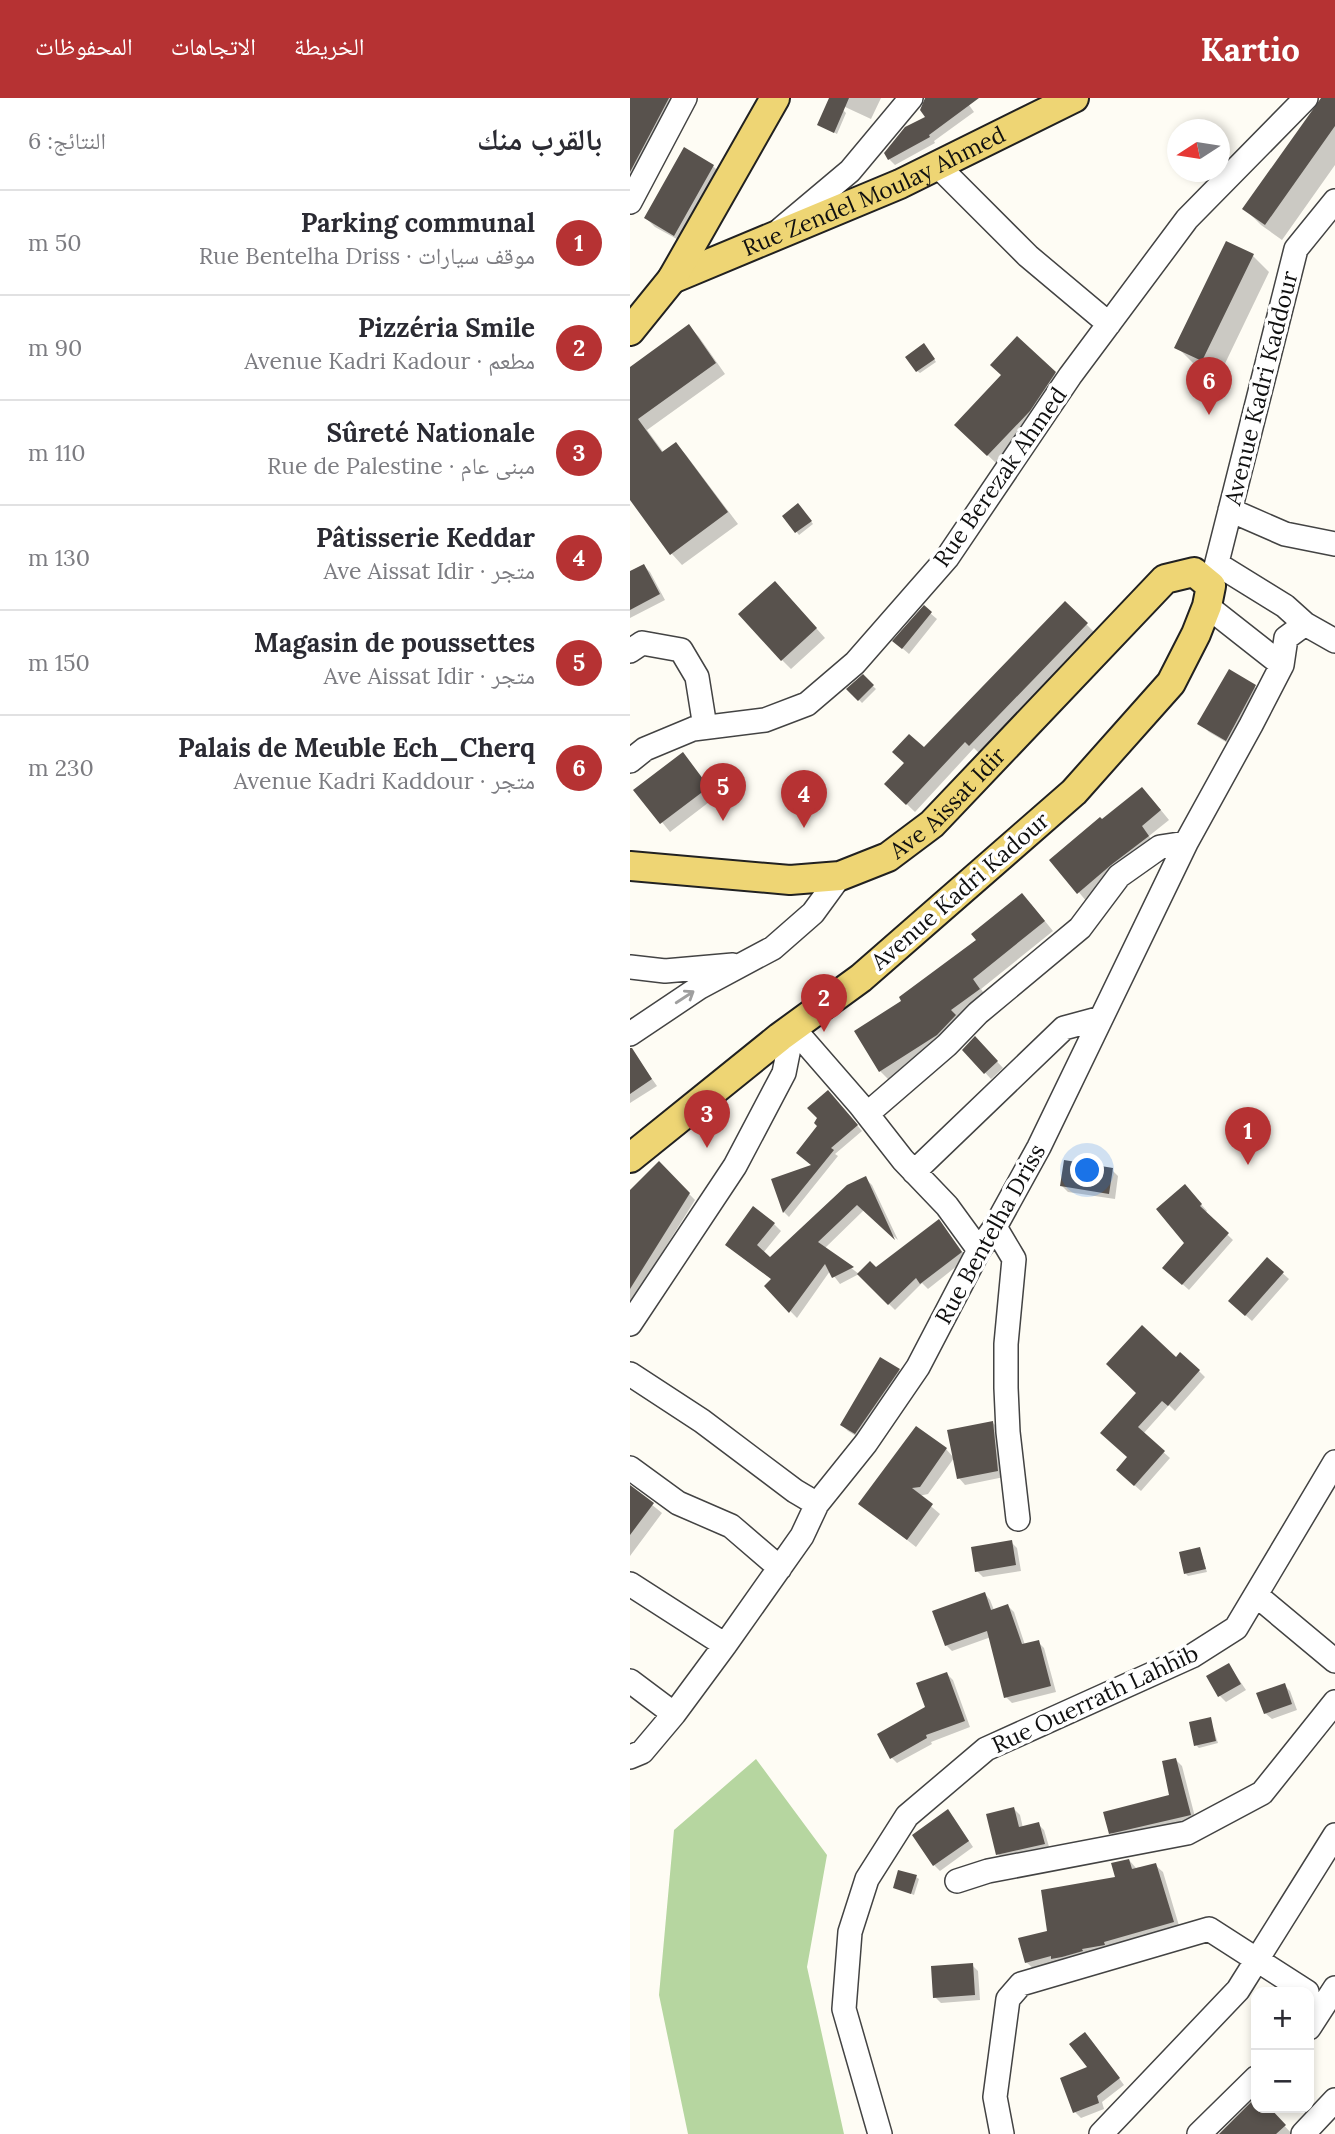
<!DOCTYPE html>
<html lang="ar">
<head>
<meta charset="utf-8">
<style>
  :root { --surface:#fff; --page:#f2f2f3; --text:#2b2b33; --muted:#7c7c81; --line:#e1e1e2; --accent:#b63233 }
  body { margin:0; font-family:Lora,"Noto Naskh Arabic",serif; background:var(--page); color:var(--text); direction:rtl }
  .controls { position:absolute; right:21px; bottom:21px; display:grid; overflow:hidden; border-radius:14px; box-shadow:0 4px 10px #0003 }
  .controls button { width:63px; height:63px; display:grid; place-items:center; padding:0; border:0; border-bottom:2px solid var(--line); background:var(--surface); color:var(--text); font:35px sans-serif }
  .compass { position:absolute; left:537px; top:21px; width:63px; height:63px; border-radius:50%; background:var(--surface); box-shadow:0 4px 10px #0003; rotate:258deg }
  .you { position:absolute; left:458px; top:1073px; width:24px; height:24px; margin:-18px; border:5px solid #fff; border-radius:50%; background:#1a73e8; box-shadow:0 0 0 10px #1a73e833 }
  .badge { display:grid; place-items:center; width:46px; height:46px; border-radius:50%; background:var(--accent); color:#fff; font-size:23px; font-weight:700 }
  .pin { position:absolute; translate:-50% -58px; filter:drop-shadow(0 2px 4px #0008) }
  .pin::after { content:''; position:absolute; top:37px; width:24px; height:21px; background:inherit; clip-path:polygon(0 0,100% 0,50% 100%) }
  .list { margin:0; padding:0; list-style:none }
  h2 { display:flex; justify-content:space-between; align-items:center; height:91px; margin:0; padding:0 28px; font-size:30px }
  h2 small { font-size:23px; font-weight:400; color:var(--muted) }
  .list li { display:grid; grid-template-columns:46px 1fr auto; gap:21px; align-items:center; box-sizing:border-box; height:105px; padding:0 28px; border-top:2px solid var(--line) }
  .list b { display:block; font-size:26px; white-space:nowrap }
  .list p { margin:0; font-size:23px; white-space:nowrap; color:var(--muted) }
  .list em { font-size:23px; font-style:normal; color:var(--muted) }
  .map { position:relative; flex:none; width:705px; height:2036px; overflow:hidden; direction:ltr }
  header { display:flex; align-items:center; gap:42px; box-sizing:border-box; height:98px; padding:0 35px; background:var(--accent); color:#fff }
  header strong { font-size:33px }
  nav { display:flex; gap:38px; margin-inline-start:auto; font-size:24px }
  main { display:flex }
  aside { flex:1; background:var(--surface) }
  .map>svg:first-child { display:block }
  .forest { fill:#b6d6a0 }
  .shadow { fill:#0003 }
  .building { fill:#58524d }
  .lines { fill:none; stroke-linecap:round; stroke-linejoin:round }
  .minor-casing { stroke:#434343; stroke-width:26 }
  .major-casing { stroke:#212121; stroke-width:32 }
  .minor { stroke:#fff; stroke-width:23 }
  .major { stroke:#eed574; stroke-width:28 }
  .oneway { stroke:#9f9f9f }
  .labels { text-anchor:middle; stroke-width:7; stroke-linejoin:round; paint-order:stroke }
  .street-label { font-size:23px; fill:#101010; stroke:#fff }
</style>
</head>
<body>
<header>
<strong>Kartio</strong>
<nav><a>الخريطة</a><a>الاتجاهات</a><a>المحفوظات</a></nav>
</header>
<main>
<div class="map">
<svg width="705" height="2036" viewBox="0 0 705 2036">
  <rect width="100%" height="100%" fill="#fefcf4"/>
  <!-- forest -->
  <path class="forest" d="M 126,1661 L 197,1757 L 177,1869 L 214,2036 L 58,2036 L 29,1897 L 44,1732 Z"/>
  <!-- shadow -->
  <path class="shadow" d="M 0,0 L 54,0 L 0,105 Z
    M 205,0 L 251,0 L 241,21 L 213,8 Z
    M 296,0 L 334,0 L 344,14 L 304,43 L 305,45 L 265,67 L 259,61 L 297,19 Z
    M 693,0 L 705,0 L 705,67 L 652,142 L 631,127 L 615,111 Z
    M 213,12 L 216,15 L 207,36 L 190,27 Z
    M 83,68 L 92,77 L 54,145 L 25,129 L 16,120 Z
    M 623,158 L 639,174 L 589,278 L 563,265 L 547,249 Z
    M 59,228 L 69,239 L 95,276 L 17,332 L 34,355 L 46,346 L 56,357 L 108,426 L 52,467 L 42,456 L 0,400 L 0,271 Z
    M 297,250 L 306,264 L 290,275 L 287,273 Z
    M 425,275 L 434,284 L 367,366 L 326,327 Z
    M 171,410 L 183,426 L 169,437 L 154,418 Z
    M 14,468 L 20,474 L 35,502 L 0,520 L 0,475 Z
    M 154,494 L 195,540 L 161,571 L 152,562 Z
    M 435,505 L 465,535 L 349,655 L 344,650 L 285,714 L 256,686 L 276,665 L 294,652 Z
    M 294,510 L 307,521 L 279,556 L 271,549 Z
    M 233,579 L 246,591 L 232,605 L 219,591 Z
    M 625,589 L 634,598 L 606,650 L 579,634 L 569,625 Z
    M 52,656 L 87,698 L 40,734 L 6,692 Z
    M 521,700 L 539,722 L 519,738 L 527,748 L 457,804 L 422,762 L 472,724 Z
    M 401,806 L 423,833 L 351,891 L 358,901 L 317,946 L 259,982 L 250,973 Z
    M 345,940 L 373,970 L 361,981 L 334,952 Z
    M 3,954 L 27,988 L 0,1005 L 0,956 Z
    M 204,1000 L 232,1033 L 205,1056 L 208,1058 L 159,1119 L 154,1114 L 144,1082 L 183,1068 L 189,1028 Z
    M 29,1065 L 65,1102 L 0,1206 L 0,1094 Z
    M 482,1072 L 488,1078 L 485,1101 L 438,1094 L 432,1088 Z
    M 235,1080 L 242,1087 L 268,1142 L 234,1112 L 195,1150 L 229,1176 L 210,1186 L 200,1173 L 167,1220 L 136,1188 L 143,1182 L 104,1153 L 144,1126 L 151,1133 L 133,1155 L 140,1162 Z
    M 561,1095 L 577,1113 L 575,1115 L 603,1142 L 559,1192 L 541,1176 L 556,1145 Z
    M 309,1123 L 337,1160 L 298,1191 L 292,1185 L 265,1212 L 229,1176 L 246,1171 Z
    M 637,1161 L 659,1181 L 622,1223 L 600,1203 Z
    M 546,1261 L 569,1273 L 575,1279 L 545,1313 L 539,1307 L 513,1336 L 540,1360 L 511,1393 L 494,1378 L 499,1360 L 473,1335 Z
    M 269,1272 L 274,1278 L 231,1341 L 218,1333 L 212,1327 Z
    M 363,1325 L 369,1331 L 374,1379 L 335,1387 L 329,1380 Z
    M 316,1351 L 324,1360 L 298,1396 L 289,1398 L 310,1416 L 286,1449 L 231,1406 Z
    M 0,1389 L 32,1415 L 0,1458 Z
    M 381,1444 L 387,1450 L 391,1473 L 353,1479 L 347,1473 Z
    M 570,1451 L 577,1474 L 558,1478 L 556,1476 Z
    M 355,1496 L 360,1502 L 364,1512 L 378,1508 L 384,1514 L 395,1547 L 408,1544 L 414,1550 L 426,1594 L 382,1605 L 376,1599 L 361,1539 L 322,1553 L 316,1547 Z
    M 599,1567 L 616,1592 L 596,1604 L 590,1598 Z
    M 317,1576 L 323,1582 L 340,1629 L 301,1644 L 302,1646 L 267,1665 L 261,1659 L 297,1610 Z
    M 654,1587 L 660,1593 L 667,1612 L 642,1621 L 635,1615 Z
    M 580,1621 L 588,1645 L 569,1650 L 566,1647 Z
    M 546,1662 L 552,1668 L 566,1723 L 487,1741 L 481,1735 L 541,1698 Z
    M 384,1711 L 390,1717 L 393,1730 L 408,1726 L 414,1732 L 420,1752 L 374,1762 L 368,1756 Z
    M 323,1719 L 343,1749 L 310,1773 L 304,1767 Z
    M 499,1762 L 506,1770 L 525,1767 L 533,1774 L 550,1831 L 404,1871 L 396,1864 L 419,1834 L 487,1781 Z
    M 286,1779 L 289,1781 L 284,1797 L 265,1789 Z
    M 342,1867 L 348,1873 L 350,1902 L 311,1905 L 305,1899 Z
    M 461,1942 L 494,1987 L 472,2004 L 474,2011 L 451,2020 L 445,2014 L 460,1970 Z
    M 626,2002 L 626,2010 L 638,2010 L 662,2036 L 591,2036 Z"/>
  <!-- building -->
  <path class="building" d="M 0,0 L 39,0 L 0,74 Z
    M 199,0 L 219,0 L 204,35 L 187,27 Z
    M 295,0 L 349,0 L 299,37 L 300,39 L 258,62 L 254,55 L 275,29 L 295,19 L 290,12 Z
    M 691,0 L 705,0 L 705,28 L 635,127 L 612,111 Z
    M 54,49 L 84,67 L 44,138 L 14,120 Z
    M 596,143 L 624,156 L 572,263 L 544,250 Z
    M 59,226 L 86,265 L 8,321 L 32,354 L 46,344 L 98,414 L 40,457 L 0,402 L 0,269 Z
    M 387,238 L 426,274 L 400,313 L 357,358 L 324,327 L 371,277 L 360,267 Z
    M 294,245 L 305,261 L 286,274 L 275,259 Z
    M 168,405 L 182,423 L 165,435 L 152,418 Z
    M 14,466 L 30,496 L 0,512 L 0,473 Z
    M 145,483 L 187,530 L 151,563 L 108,516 Z
    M 435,503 L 458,525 L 339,648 L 335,644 L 276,707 L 254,686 L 274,665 L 262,654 L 279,636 L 294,649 Z
    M 294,507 L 302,514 L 272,551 L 262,543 Z
    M 599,571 L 626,587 L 596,643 L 567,626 Z
    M 233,576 L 244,587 L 228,603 L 216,591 Z
    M 53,654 L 79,689 L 30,726 L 3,692 Z
    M 512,689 L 531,712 L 512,728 L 519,738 L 481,767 L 447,796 L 419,762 L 470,719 L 472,721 Z
    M 392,795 L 415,823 L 343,881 L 350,891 L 321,912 L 326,917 L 307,937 L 249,974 L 224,933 L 271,903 L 269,899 L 346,842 L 341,836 Z
    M 345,938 L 368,963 L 354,976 L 332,952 Z
    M 0,950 L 2,950 L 22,981 L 0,996 Z
    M 198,992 L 228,1027 L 201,1050 L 204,1052 L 153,1115 L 141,1081 L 181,1067 L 166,1055 L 187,1028 L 184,1025 L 187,1020 L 177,1010 Z
    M 434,1062 L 483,1070 L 479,1096 L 430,1088 Z
    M 29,1063 L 60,1095 L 0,1191 L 0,1092 Z
    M 236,1078 L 265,1142 L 227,1107 L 188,1144 L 224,1169 L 202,1180 L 195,1166 L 159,1215 L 134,1188 L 141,1181 L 95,1147 L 123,1108 L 145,1125 L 127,1147 L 140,1159 L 217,1087 Z
    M 555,1086 L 572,1106 L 570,1108 L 599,1135 L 552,1187 L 532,1170 L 554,1145 L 526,1111 Z
    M 309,1121 L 332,1154 L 290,1186 L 286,1180 L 258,1207 L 227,1176 L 240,1163 L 246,1169 Z
    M 637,1159 L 654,1174 L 615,1218 L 598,1203 Z
    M 512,1227 L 546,1259 L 550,1254 L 570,1272 L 538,1308 L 532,1303 L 508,1329 L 535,1353 L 504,1388 L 486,1372 L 497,1359 L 470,1335 L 506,1295 L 476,1266 Z
    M 250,1259 L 270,1271 L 225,1336 L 210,1327 Z
    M 363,1323 L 368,1373 L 327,1381 L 317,1332 Z
    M 286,1328 L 317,1350 L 290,1389 L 282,1390 L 303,1406 L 277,1442 L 228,1406 Z
    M 0,1387 L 24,1405 L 0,1437 Z
    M 382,1442 L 386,1467 L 345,1474 L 341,1449 Z
    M 570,1449 L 576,1471 L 554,1476 L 549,1454 Z
    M 355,1494 L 361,1512 L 378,1506 L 392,1546 L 409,1542 L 421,1588 L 374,1600 L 357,1533 L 315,1548 L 302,1513 Z
    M 599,1565 L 611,1586 L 588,1599 L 576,1578 Z
    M 317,1574 L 335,1623 L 296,1637 L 297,1640 L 260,1661 L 247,1636 L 295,1609 L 286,1585 Z
    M 655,1585 L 662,1606 L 634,1616 L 626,1595 Z
    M 581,1619 L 586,1643 L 564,1648 L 559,1624 Z
    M 546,1660 L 561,1717 L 479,1736 L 473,1714 L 539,1697 L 532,1663 Z
    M 384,1709 L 389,1729 L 409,1724 L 415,1746 L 366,1757 L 356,1716 Z
    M 318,1711 L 339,1743 L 303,1768 L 282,1737 Z
    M 499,1761 L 502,1771 L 526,1765 L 544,1824 L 474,1844 L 475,1847 L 452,1851 L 453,1853 L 432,1859 L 421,1861 L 421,1858 L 395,1865 L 388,1840 L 417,1833 L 411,1792 L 485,1779 L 481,1765 Z
    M 268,1772 L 287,1777 L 281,1796 L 263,1790 Z
    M 343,1865 L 345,1897 L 303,1900 L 301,1868 Z
    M 455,1934 L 490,1980 L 467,1998 L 469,2005 L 443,2015 L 430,1980 L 457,1969 L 439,1946 Z
    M 626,1999 L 626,2010 L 640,2010 L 656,2027 L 646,2036 L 589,2036 Z"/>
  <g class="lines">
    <!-- minor casing -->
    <g class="minor-casing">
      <path id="minor" d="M 308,68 L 398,158 L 479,226
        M 0,104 L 55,0
        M 151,131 L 220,73 L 281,0
        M 600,412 L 655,436 L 705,446
        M 581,488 L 666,151 L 705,103
        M 577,508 L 652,567 L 656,540 L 675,526 L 655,508 L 587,466
        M 675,526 L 705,543
        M 0,553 L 12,545 L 51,552 L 67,579 L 75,629
        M 0,663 L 15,651 L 63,631 L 135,622 L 177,606 L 225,565 L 317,460 L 440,278 L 557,121 L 676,0
        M 0,869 L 35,873 L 103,867
        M 163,930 L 230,1007 L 273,1062 L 317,1108 L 349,1152
        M 0,936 L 70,889 L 143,850 L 183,815 L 210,778
        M 237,1016 L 317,947 L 348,915 L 450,830 L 489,778 L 530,749 L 556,745
        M 284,1074 L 434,930 L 471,920
        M 365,1129 L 384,1161 L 376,1246 L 376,1290 L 378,1334 L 388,1421
        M 0,1226 L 105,1068 L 154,975 L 163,930
        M 0,1276 L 72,1323 L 165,1393 L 187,1406
        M 0,1370 L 48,1405 L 101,1428 L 150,1470
        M 0,1486 L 95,1547
        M 626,1497 L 705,1563
        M 0,1583 L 44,1616
        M 0,1659 L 12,1654 L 44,1616 L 95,1547 L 172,1438 L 187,1406 L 236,1345 L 288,1269 L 349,1152 L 365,1129 L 409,1049 L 556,745 L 621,627 L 652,567
        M 327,1783 L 358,1773 L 557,1735 L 632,1695 L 705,1604
        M 679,1930 L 705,1890
        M 250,2036 L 214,1911 L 220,1834 L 237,1781 L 277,1718 L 356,1651 L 562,1558 L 606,1530 L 705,1364
        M 372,2036 L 365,1999 L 378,1901 L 391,1886 L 579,1831 L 677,1894
        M 471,2036 L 608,1892 L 705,1737
        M 569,2036 L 626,1980
        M 673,2036 L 705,2002"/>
    </g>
    <!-- major casing -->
    <g class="major-casing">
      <g id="major">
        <path id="s1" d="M 42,181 L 270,86 L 444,0"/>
        <path d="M 0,233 L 42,181 L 145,0"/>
        <path id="s2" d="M 0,768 L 160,782 L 210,778 L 258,759 L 302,726 L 535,481 L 564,474 L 581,488 L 577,508 L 566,536 L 541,585 L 444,694 L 231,880 L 150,939 L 0,1060"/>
      </g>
    </g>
    <!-- minor -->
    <use href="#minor" class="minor"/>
    <!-- major -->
    <use href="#major" class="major"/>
  </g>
  <!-- one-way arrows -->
  <defs><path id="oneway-shaft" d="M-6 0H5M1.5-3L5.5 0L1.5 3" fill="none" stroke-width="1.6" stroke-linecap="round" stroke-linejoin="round" transform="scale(1.75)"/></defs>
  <use class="oneway" href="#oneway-shaft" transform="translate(55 899) rotate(-33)"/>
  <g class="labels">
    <!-- street labels -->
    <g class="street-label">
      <text dy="8" stroke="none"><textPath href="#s1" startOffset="220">Rue Zendel Moulay Ahmed</textPath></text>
      <text transform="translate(631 290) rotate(-76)" y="8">Avenue Kadri Kaddour</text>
      <text transform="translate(370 379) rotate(-55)" y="8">Rue Berezak Ahmed</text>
      <text dy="8" stroke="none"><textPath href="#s2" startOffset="343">Ave Aissat Idir</textPath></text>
      <text transform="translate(330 793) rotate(-41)" y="8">Avenue Kadri Kadour</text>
      <text transform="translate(360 1136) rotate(-61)" y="8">Rue Bentelha Driss</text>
      <text transform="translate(465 1601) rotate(-25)" y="8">Rue Ouerrath Lahhib</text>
    </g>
  </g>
</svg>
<div class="controls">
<button>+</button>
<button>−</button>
</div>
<svg class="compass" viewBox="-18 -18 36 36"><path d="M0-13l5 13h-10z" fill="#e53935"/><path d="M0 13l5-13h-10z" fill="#7c7c81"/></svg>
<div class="you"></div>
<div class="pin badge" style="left:618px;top:1067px">1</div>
<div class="pin badge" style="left:194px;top:934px">2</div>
<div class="pin badge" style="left:77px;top:1050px">3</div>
<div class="pin badge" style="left:174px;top:730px">4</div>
<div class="pin badge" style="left:93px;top:723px">5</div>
<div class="pin badge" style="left:579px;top:317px">6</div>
</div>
<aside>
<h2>بالقرب منك<small>النتائج: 6</small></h2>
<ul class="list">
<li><span class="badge">1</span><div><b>Parking communal</b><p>موقف سيارات · Rue Bentelha Driss</p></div><em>50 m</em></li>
<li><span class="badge">2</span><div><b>Pizzéria Smile</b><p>مطعم · Avenue Kadri Kadour</p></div><em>90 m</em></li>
<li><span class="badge">3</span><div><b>Sûreté Nationale</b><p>مبنى عام · Rue de Palestine</p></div><em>110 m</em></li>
<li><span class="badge">4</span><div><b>Pâtisserie Keddar</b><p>متجر · Ave Aissat Idir</p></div><em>130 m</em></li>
<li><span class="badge">5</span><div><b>Magasin de poussettes</b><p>متجر · Ave Aissat Idir</p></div><em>150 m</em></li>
<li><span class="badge">6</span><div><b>Palais de Meuble Ech_Cherq</b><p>متجر · Avenue Kadri Kaddour</p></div><em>230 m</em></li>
</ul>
</aside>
</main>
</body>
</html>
